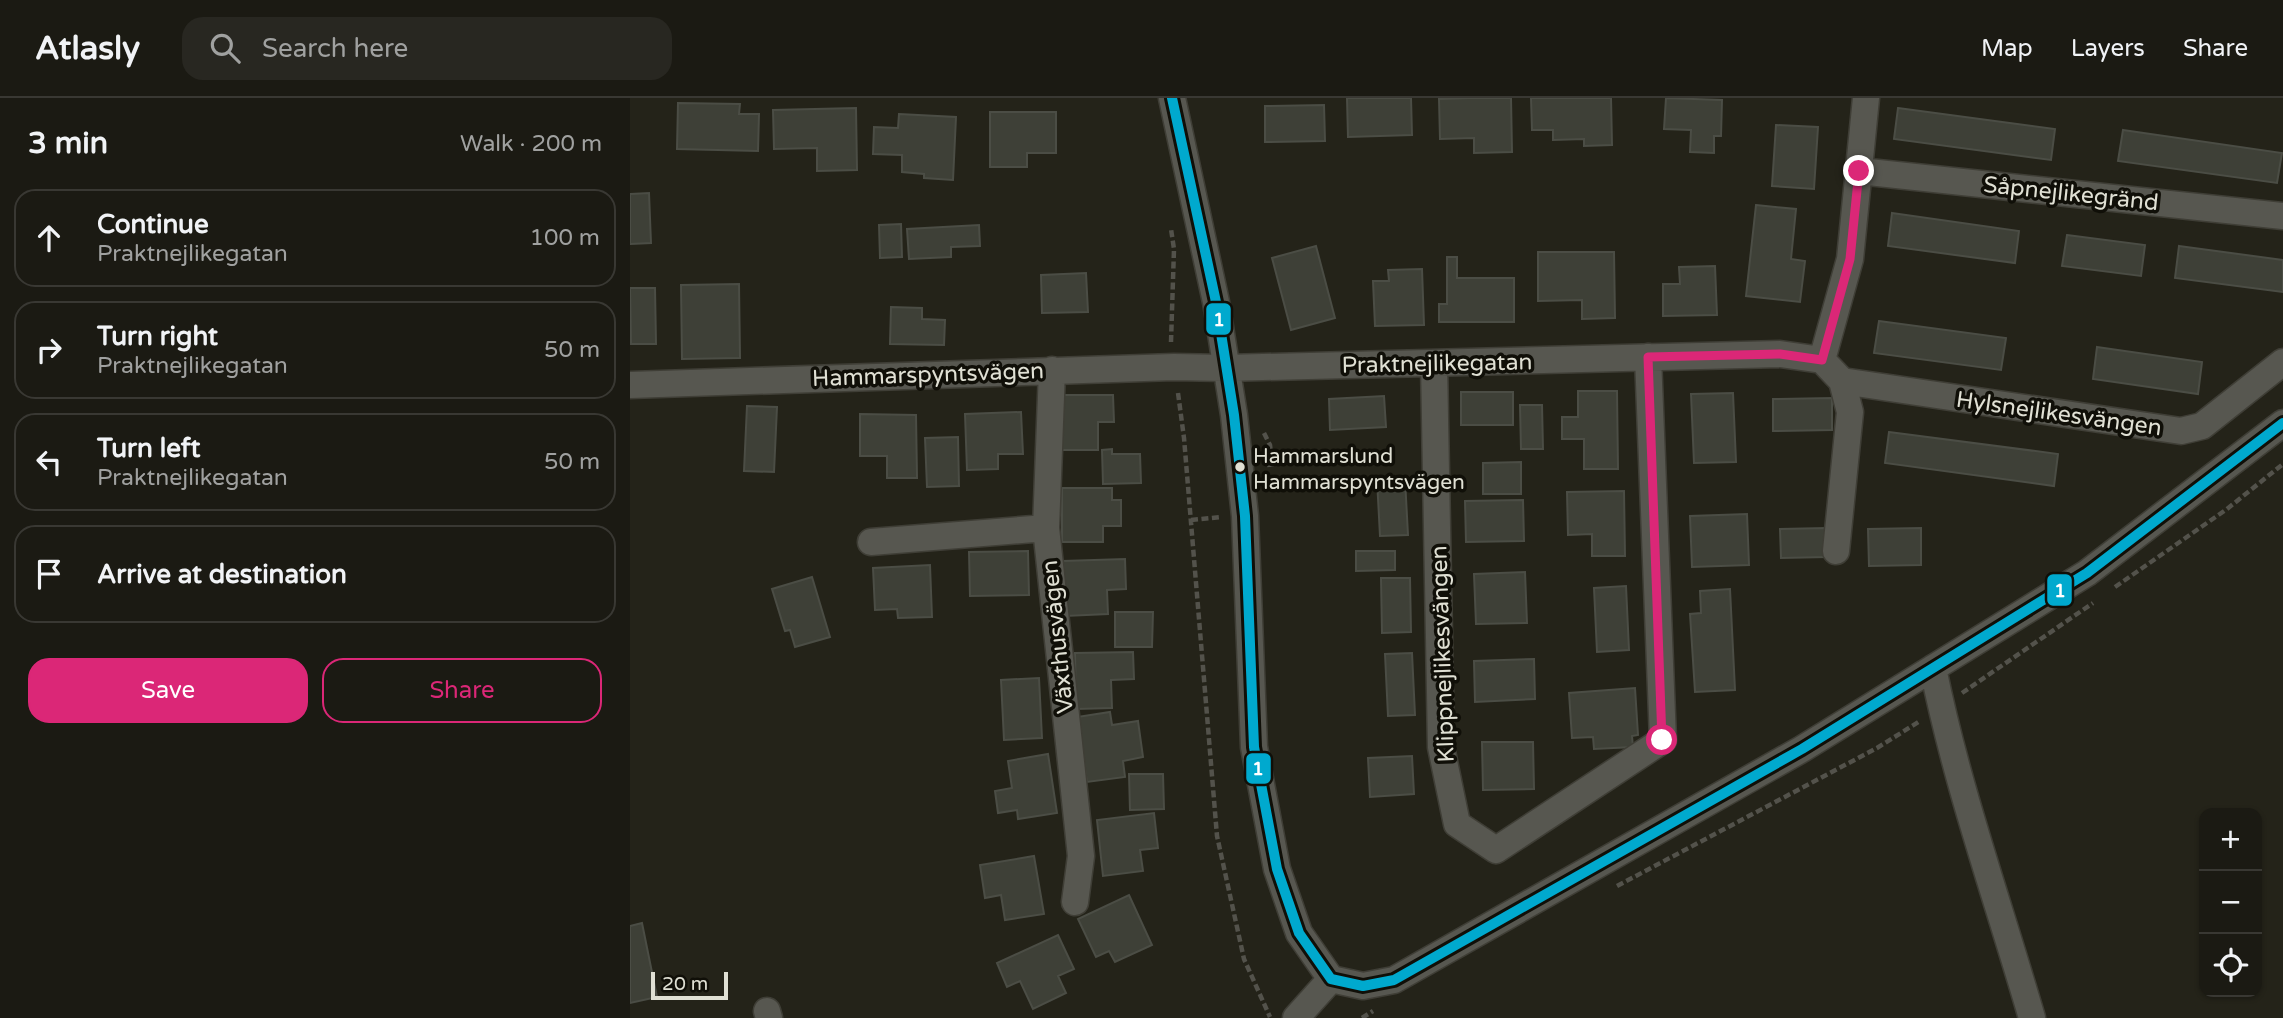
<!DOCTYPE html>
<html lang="en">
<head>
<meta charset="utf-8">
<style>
  :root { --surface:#1b1a13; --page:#282721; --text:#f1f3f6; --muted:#a0a1a0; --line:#393833; --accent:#db2777 }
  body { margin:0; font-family:"Varela Round",sans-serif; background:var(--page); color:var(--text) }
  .controls { position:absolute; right:21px; bottom:21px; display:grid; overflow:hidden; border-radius:14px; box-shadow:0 2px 5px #0004 }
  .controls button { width:63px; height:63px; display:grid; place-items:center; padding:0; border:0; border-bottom:2px solid var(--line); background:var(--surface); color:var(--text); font:35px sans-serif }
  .scale { position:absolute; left:21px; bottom:18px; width:77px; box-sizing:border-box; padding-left:7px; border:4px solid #e0e0d4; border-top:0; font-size:19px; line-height:24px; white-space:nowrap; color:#e0e0d4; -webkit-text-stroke:5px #100f08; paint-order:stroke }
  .stop { position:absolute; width:21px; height:21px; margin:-16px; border:5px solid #db2777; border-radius:50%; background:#fff }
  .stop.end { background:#db2777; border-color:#fff; box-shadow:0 2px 7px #0008 }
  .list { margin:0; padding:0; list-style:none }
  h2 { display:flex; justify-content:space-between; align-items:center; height:91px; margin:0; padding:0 28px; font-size:30px }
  h2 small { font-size:23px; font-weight:400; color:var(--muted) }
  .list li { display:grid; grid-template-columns:46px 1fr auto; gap:21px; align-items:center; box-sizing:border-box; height:98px; margin:0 14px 14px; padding:0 14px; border:2px solid var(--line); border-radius:21px }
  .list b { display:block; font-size:26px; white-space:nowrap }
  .list p { margin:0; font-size:23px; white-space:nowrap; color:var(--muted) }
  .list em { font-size:23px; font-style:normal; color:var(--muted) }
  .actions { display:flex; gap:14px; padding:21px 28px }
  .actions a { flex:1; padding:16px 0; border:2px solid var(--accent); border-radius:21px; text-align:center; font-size:24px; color:var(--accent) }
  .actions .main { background:var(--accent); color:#fff }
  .icon { flex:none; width:38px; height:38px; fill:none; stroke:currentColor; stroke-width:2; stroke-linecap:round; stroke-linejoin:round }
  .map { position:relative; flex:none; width:1653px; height:920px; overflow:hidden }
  header { display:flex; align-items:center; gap:42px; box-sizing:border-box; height:98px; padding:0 35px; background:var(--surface); border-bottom:2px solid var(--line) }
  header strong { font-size:33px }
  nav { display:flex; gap:38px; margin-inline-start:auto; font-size:24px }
  .search { width:490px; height:63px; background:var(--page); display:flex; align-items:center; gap:18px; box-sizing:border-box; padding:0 24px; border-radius:21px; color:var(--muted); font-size:26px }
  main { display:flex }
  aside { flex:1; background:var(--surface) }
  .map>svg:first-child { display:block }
  .building { fill:#3e4037; stroke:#4b4d45; stroke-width:2 }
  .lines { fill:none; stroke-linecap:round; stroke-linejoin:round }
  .minor-casing { stroke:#3f3e36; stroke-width:29 }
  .path { stroke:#53524b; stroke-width:4.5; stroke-dasharray:7 3.5; stroke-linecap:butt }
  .minor { stroke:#575750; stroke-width:26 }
  .bus-1-casing { stroke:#100f08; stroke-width:16 }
  .bus-1 { stroke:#00a9ce; stroke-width:10 }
  .route { stroke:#db2777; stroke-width:9 }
  .bus-dot { fill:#e0e0d4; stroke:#100f08; stroke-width:2.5 }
  .labels { text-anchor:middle; stroke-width:7; stroke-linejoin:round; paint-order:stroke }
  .bus-label { font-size:21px; fill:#e0e0d4; stroke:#100f08; text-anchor:start }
  .street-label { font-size:23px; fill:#e0e0d4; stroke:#100f08 }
  .line-badge { stroke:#100f08; stroke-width:2.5 }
  .badge-label { font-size:19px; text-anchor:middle; font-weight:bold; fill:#fff }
</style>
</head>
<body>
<header>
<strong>Atlasly</strong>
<div class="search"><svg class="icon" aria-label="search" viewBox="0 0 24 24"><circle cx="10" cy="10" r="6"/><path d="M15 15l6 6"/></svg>Search here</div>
<nav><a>Map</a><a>Layers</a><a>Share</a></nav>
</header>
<main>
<aside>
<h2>3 min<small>Walk · 200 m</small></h2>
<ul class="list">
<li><svg class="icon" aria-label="ahead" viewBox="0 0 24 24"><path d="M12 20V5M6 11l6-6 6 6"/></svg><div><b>Continue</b><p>Praktnejlikegatan</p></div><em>100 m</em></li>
<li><svg class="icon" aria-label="right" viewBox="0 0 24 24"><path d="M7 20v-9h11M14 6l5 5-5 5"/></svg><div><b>Turn right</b><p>Praktnejlikegatan</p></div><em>50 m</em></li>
<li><svg class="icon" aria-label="left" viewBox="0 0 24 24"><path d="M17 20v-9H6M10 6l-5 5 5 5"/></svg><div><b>Turn left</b><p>Praktnejlikegatan</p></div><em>50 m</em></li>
<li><svg class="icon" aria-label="arrive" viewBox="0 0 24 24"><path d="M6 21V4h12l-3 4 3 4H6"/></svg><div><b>Arrive at destination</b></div></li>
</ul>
<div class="actions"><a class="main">Save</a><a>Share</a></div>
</aside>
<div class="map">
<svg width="1653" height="920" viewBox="0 0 1653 920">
  <rect width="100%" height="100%" fill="#242319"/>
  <!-- building -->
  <path class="building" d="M 717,0 L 781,0 L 782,37 L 718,39 Z
    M 840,0 L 881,0 L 882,54 L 844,55 L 844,40 L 810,41 L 809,1 Z
    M 901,0 L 981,0 L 982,47 L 954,48 L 954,41 L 923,42 L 923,32 L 902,32 Z
    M 1036,0 L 1092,2 L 1091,38 L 1084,38 L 1084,55 L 1060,54 L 1061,32 L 1034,31 Z
    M 48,5 L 110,6 L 109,16 L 129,16 L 128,53 L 47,51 Z
    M 694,7 L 695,43 L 635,44 L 635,8 Z
    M 226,10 L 227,72 L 187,73 L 187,50 L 144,51 L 143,12 Z
    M 1268,10 L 1425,31 L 1421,62 L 1264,41 Z
    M 360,14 L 426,14 L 426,55 L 397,55 L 397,69 L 360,69 Z
    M 269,16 L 326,19 L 323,82 L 294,80 L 294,76 L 272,74 L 272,57 L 243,56 L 244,29 L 268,30 Z
    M 1146,27 L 1188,29 L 1184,91 L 1142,88 Z
    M 1493,32 L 1652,55 L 1647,85 L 1488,63 Z
    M 19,95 L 21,145 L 0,146 L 0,96 Z
    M 1126,107 L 1166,111 L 1161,161 L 1175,163 L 1170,204 L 1116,198 Z
    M 1262,115 L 1389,133 L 1385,165 L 1258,148 Z
    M 271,126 L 272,159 L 250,160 L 249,127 Z
    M 349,127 L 350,148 L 321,149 L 321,159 L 279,161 L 277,131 Z
    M 1437,137 L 1515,147 L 1511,178 L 1432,168 Z
    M 686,148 L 705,220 L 661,232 L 642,160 Z
    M 1549,148 L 1653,162 L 1653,194 L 1545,180 Z
    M 908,154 L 984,154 L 985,220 L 952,221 L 952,202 L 908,203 Z
    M 817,159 L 827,159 L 827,180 L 884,180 L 884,224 L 809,224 L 809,206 L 817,206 Z
    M 1085,168 L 1087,217 L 1033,218 L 1033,186 L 1050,186 L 1049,169 Z
    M 792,171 L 794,227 L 745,228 L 743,183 L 759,183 L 758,172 Z
    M 456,175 L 458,214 L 412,215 L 411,177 Z
    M 109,186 L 110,260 L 52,261 L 51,187 Z
    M 0,190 L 25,190 L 26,246 L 1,246 Z
    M 261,209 L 292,210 L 292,221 L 315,222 L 314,247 L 260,246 Z
    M 1249,223 L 1376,240 L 1371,272 L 1244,255 Z
    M 1467,249 L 1572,264 L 1568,296 L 1463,281 Z
    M 948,293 L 987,293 L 988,371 L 954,371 L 954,341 L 932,341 L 932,319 L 948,319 Z
    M 831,294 L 883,294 L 883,327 L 831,327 Z
    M 1103,295 L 1106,364 L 1064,365 L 1061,296 Z
    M 428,297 L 483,297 L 484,324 L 468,324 L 468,352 L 428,352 Z
    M 754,298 L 756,329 L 700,332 L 699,301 Z
    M 1202,300 L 1202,332 L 1143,333 L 1143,301 Z
    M 890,307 L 912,307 L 913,351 L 891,351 Z
    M 117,308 L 147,309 L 144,374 L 114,373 Z
    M 391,314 L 393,356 L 368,356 L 368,371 L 337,372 L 335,316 Z
    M 230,316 L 286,317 L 287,380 L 257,380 L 257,358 L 230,358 Z
    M 1259,334 L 1428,356 L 1424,388 L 1255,365 Z
    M 328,339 L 329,388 L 297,389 L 295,340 Z
    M 482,351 L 482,356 L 510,356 L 511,385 L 473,386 L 472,352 Z
    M 891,364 L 891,396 L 853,396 L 853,365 Z
    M 747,381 L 775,381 L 778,437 L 750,438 Z
    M 432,390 L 482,390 L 482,402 L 491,402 L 491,428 L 473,428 L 473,444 L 432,444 Z
    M 994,393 L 995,458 L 962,458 L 962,436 L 938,437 L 937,394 Z
    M 893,402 L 894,443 L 836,444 L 835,403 Z
    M 1117,416 L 1119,467 L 1062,469 L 1060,418 Z
    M 1196,430 L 1197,459 L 1151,460 L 1150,431 Z
    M 1291,430 L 1291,467 L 1239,468 L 1238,431 Z
    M 398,453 L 399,497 L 340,498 L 339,454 Z
    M 726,453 L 765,453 L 765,472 L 726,473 Z
    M 495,461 L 496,491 L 477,492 L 478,516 L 435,518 L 433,463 Z
    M 300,467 L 302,519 L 268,520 L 267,511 L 245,512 L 243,470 Z
    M 895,474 L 897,525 L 846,526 L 844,476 Z
    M 182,479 L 200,539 L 165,549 L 160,532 L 155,533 L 142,491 Z
    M 751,480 L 780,480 L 781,534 L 752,535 Z
    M 996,488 L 999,552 L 967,554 L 964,490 Z
    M 1100,491 L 1105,592 L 1065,594 L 1060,516 L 1071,515 L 1070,493 Z
    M 485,514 L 523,514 L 522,549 L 485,549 Z
    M 503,554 L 504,581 L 481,582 L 482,610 L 446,611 L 445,555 Z
    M 782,555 L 785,617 L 758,618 L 755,556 Z
    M 904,561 L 905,601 L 845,604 L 844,563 Z
    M 409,580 L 412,640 L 374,642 L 371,582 Z
    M 1005,590 L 1008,637 L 1002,638 L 1003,649 L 964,651 L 963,639 L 942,640 L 939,595 Z
    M 480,614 L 482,627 L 508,623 L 513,659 L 493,663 L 495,679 L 457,684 L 447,619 Z
    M 852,644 L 903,644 L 904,691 L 853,692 Z
    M 418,656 L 427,715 L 388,721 L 387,712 L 368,715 L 365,693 L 382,690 L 378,663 Z
    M 782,658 L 784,696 L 740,699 L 738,660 Z
    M 499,676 L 533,676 L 534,711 L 500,712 Z
    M 524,715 L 528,750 L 510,752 L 513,773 L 473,778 L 467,722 Z
    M 404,758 L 414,816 L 375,822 L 371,797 L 355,800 L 350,767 Z
    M 499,797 L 522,847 L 485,864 L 479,853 L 466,859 L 448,821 Z
    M 12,825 L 27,899 L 0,905 L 0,828 Z
    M 428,837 L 444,871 L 428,878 L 436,895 L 403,911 L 390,883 L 377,889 L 367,865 Z"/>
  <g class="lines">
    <!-- minor casing -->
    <g class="minor-casing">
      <path id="minor" d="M 542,0 L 586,204 L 604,317 L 615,418 L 624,649 L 647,771 L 669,835 L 701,881
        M 1229,73 L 1653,118
        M 1192,262 L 1212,283 L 1551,333 L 1572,328 L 1653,264
        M 804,265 L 811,649 L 827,726 L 866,752 L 1033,642 L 1018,259
        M 422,272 L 416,430 L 451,758 L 445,804
        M 0,287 L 544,269 L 596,270 L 1150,256 L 1192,262 L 1220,161 L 1236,0
        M 241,444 L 416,430
        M 1206,453 L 1220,314 L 1212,283
        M 1303,570 C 1327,689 1368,803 1402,920
        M 701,881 L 733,888 L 764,882 L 1172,651 L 1457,475 L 1653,325
        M 137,913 L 139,920
        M 666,920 L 701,881"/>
    </g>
    <!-- path -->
    <path class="path" d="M 541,244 L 544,151 L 541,131
      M 548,295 L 554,340 L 587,738 L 614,861 L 640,919
      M 634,335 L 640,347 L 641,356
      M 637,367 L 646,366
      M 561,422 L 591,419
      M 1485,489 L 1597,411 L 1653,366
      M 1332,595 L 1463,505
      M 987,788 L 1247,650 L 1290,623
      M 732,920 L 743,913"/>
    <!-- minor -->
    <use href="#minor" class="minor"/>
    <!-- bus-1 casing -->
    <g class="bus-1-casing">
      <path id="bus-1" d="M 542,0 L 586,204 L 604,317 L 615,418 L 624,649 L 647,771 L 669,835 L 701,881
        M 701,881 L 733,888 L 764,882 L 1172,651 L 1457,475 L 1653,325"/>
    </g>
    <!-- bus-1 -->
    <use href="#bus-1" class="bus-1"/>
  </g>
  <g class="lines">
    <!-- route -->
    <path class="route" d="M 1032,642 L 1018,259 L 1150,256 L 1192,262 L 1220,161 L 1229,73"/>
  </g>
  <!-- markers -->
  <circle class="bus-dot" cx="610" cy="369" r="6"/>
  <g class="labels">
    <!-- bus labels -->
    <g class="bus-label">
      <text x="623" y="365">Hammarslund<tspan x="623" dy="26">Hammarspyntsvägen</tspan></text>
    </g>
    <!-- street labels -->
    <g class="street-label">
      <text transform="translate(1441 95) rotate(6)" y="8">Såpnejlikegränd</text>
      <text transform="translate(807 265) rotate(-1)" y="8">Praktnejlikegatan</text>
      <text transform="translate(298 276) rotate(-2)" y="8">Hammarspyntsvägen</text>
      <text transform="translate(1429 315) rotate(8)" y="8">Hylsnejlikesvängen</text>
      <text transform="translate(427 539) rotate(-96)" y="8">Växthusvägen</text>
      <text transform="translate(812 556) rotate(-92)" y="8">Klippnejlikesvängen</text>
    </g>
  </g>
  <g class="line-badge">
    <rect x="575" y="204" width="27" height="34" rx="7" fill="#00a9ce"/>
    <rect x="1416" y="475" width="27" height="34" rx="7" fill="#00a9ce"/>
    <rect x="615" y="654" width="27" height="33" rx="7" fill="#00a9ce"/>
  </g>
  <g class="badge-label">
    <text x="589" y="228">1</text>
    <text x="1430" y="499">1</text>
    <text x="628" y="677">1</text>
  </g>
</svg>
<div class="controls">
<button>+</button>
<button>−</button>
<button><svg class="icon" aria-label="locate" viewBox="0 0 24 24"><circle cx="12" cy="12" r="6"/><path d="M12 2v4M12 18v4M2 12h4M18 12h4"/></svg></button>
</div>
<div class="scale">20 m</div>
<div class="stop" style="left:1032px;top:642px"></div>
<div class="stop end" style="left:1229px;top:73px"></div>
</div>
</main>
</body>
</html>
